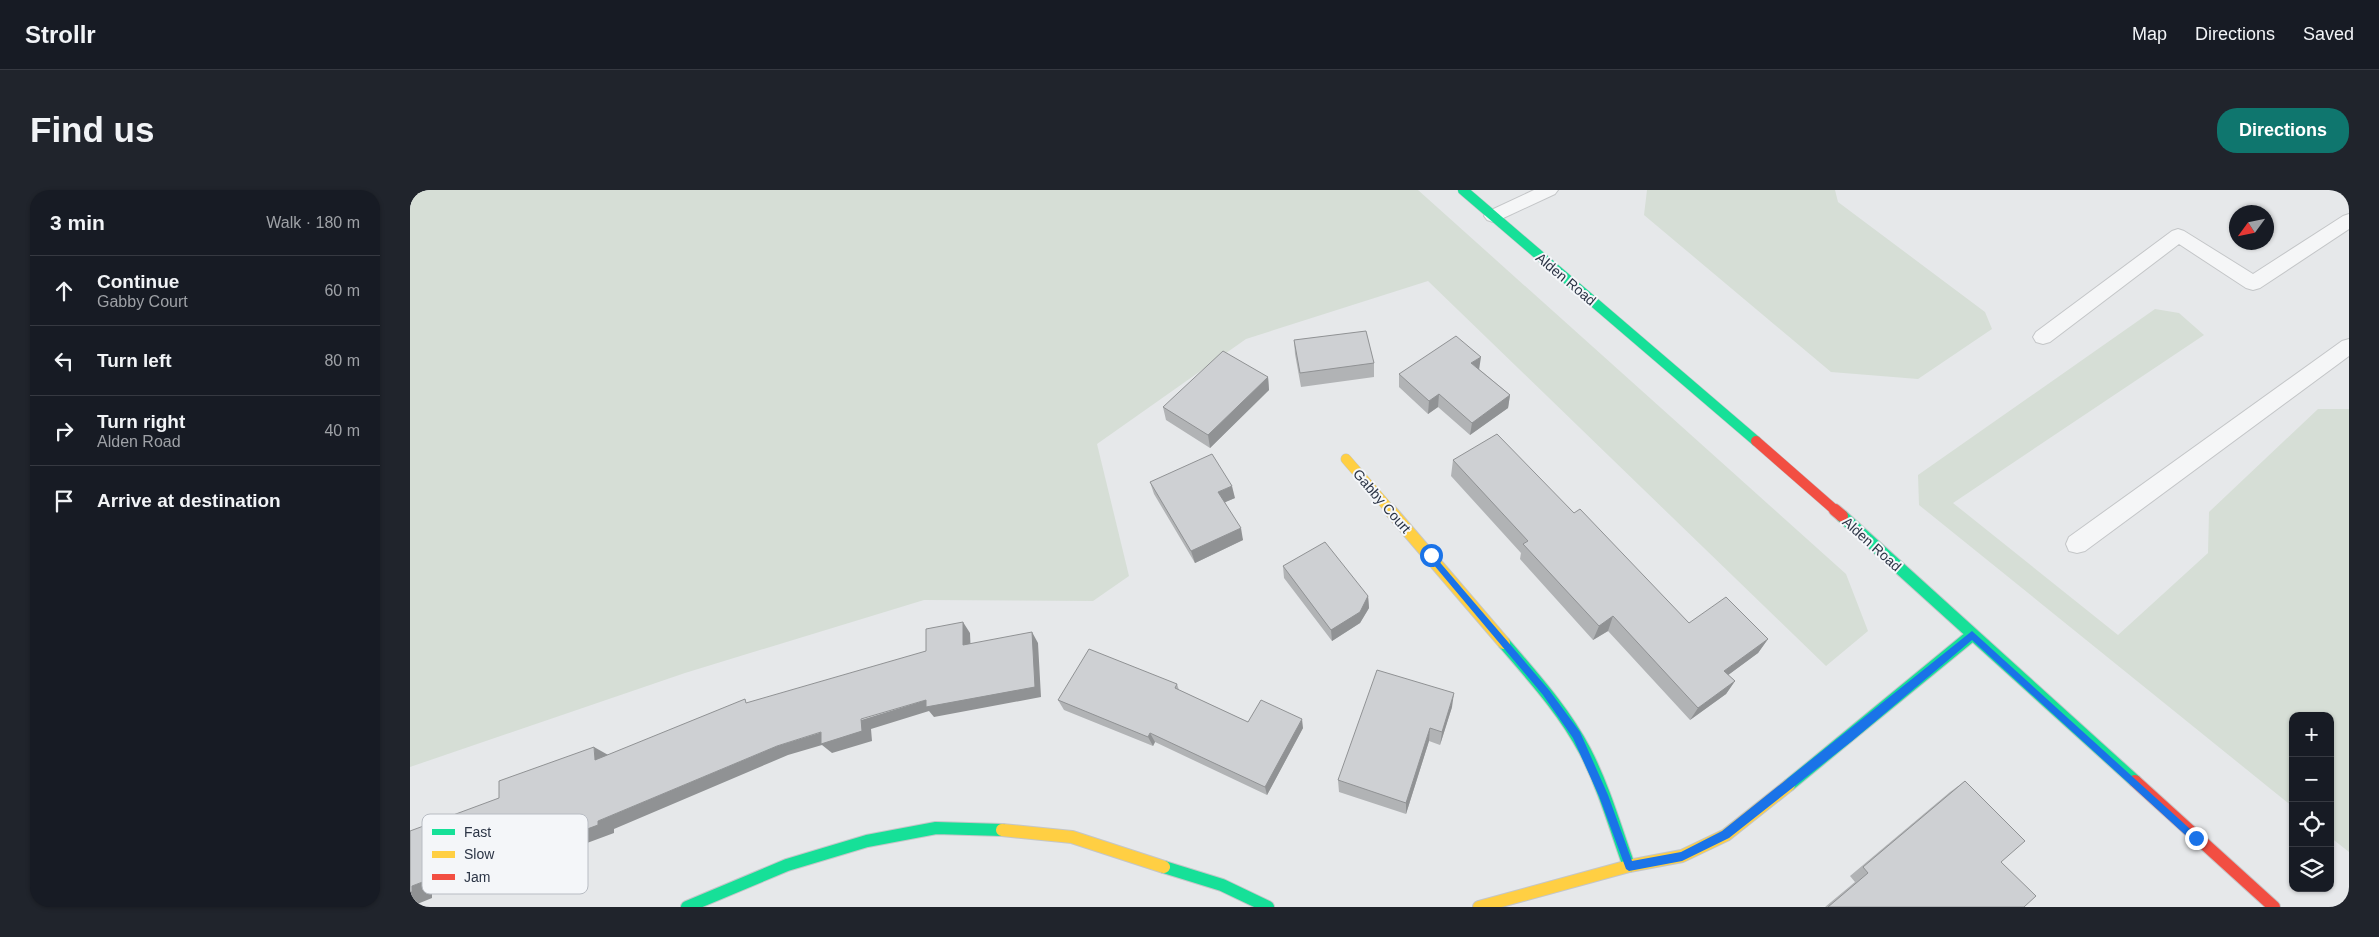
<!DOCTYPE html>
<html lang="en">
<head>
<meta charset="utf-8">
<style>
  :root { --surface:#171b24; --page:#20242c; --text:#f1f3f6; --muted:#9ea1a6; --line:#363941; --accent:#0f766e }
  body { margin:0; font-family:Arial,sans-serif; background:var(--page); color:var(--text) }
  .controls { position:absolute; right:15px; bottom:15px; display:grid; overflow:hidden; border-radius:10px; box-shadow:0 1px 4px #0004 }
  .controls button { width:45px; height:45px; display:grid; place-items:center; padding:0; border:0; border-bottom:1px solid var(--line); background:var(--surface); color:var(--text); font:25px sans-serif }
  .compass { position:absolute; left:1819px; top:15px; width:45px; height:45px; border-radius:50%; background:var(--surface); box-shadow:0 1px 4px #0004; rotate:237deg }
  .stop { position:absolute; width:15px; height:15px; margin:-11px; border:4px solid #1a73e8; border-radius:50%; background:#fff }
  .stop.end { background:#1a73e8; border-color:#fff; box-shadow:0 1px 5px #0008 }
  .list { margin:0; padding:0; list-style:none }
  h2 { display:flex; justify-content:space-between; align-items:center; height:65px; margin:0; padding:0 20px; font-size:21px }
  h2 small { font-size:16px; font-weight:400; color:var(--muted) }
  .list li { display:grid; grid-template-columns:32px 1fr auto; gap:15px; align-items:center; box-sizing:border-box; height:70px; padding:0 20px; border-top:1px solid var(--line) }
  .list b { display:block; font-size:19px; white-space:nowrap }
  .list p { margin:0; font-size:16px; white-space:nowrap; color:var(--muted) }
  .list em { font-size:16px; font-style:normal; color:var(--muted) }
  .icon { flex:none; width:28px; height:28px; fill:none; stroke:currentColor; stroke-width:2; stroke-linecap:round; stroke-linejoin:round }
  .map { position:relative; flex:none; width:1939px; height:717px; overflow:hidden; border-radius:20px }
  header { display:flex; align-items:center; gap:30px; box-sizing:border-box; height:70px; padding:0 25px; background:var(--surface); border-bottom:1px solid var(--line) }
  header strong { font-size:24px }
  nav { display:flex; gap:28px; margin-inline-start:auto; font-size:18px }
  .intro { display:flex; align-items:center; justify-content:space-between; box-sizing:border-box; height:120px; padding:0 30px }
  h1 { margin:0; font-size:35px }
  .button { padding:12px 22px; border-radius:20px; background:var(--accent); color:#fff; font-size:18px; font-weight:700 }
  main { display:flex; gap:30px; padding:0 30px }
  aside { flex:1; background:var(--surface); border-radius:20px; box-shadow:0 1px 4px #0004 }
  .map>svg:first-child { display:block }
  .green { fill:#d6ded6 }
  .lines { fill:none; stroke-linecap:round; stroke-linejoin:round }
  .lane-casing { stroke:#c4c6c8; stroke-width:2 }
  .fast-far1-casing { stroke:#c4c6c8; stroke-width:11 }
  .fast-casing { stroke:#c4c6c8; stroke-width:14 }
  .slow-far1-casing { stroke:#c4c6c8; stroke-width:11 }
  .slow-casing { stroke:#c4c6c8; stroke-width:14 }
  .jam-far1-casing { stroke:#c4c6c8; stroke-width:11 }
  .jam-casing { stroke:#c4c6c8; stroke-width:14 }
  .lane { fill:#f5f6f7; fill-rule:evenodd }
  .fast-far1 { stroke:#16e098; stroke-width:10 }
  .fast { stroke:#16e098; stroke-width:12 }
  .slow-far1 { stroke:#ffcf43; stroke-width:10 }
  .slow { stroke:#ffcf43; stroke-width:12 }
  .jam-far1 { stroke:#f24e42; stroke-width:10 }
  .jam { stroke:#f24e42; stroke-width:12 }
  .wall { fill:#b1b3b5 }
  .shaded-wall { fill:#909294 }
  .building { fill:#ced0d3; stroke:#909294 }
  .route { fill:#1a73e8 }
  .labels { text-anchor:middle; stroke-width:4; stroke-linejoin:round; paint-order:stroke }
  .street-label { font-size:14px; fill:#2b3445; stroke:#f4f6f9 }
  .key { fill:#f4f6f9; stroke:#b8bcc3; stroke-width:1 }
  .key-label { font-size:14px; fill:#2b3445 }
</style>
</head>
<body>
<header>
<strong>Strollr</strong>
<nav><a>Map</a><a>Directions</a><a>Saved</a></nav>
</header>
<div class="intro"><h1>Find us</h1><a class="button">Directions</a></div>
<main>
<aside>
<h2>3 min<small>Walk · 180 m</small></h2>
<ul class="list">
<li><svg class="icon" aria-label="ahead" viewBox="0 0 24 24"><path d="M12 20V5M6 11l6-6 6 6"/></svg><div><b>Continue</b><p>Gabby Court</p></div><em>60 m</em></li>
<li><svg class="icon" aria-label="left" viewBox="0 0 24 24"><path d="M17 20v-9H6M10 6l-5 5 5 5"/></svg><div><b>Turn left</b></div><em>80 m</em></li>
<li><svg class="icon" aria-label="right" viewBox="0 0 24 24"><path d="M7 20v-9h11M14 6l5 5-5 5"/></svg><div><b>Turn right</b><p>Alden Road</p></div><em>40 m</em></li>
<li><svg class="icon" aria-label="arrive" viewBox="0 0 24 24"><path d="M6 21V4h12l-3 4 3 4H6"/></svg><div><b>Arrive at destination</b></div></li>
</ul>
</aside>
<div class="map">
<svg width="1939" height="717" viewBox="0 0 1939 717">
  <rect width="100%" height="100%" fill="#e6e8ea"/>
  <!-- green -->
  <path class="green" d="M 0,0 L 1008,0 L 1436,384 L 1458,441 L 1416,476 L 1018,91 L 836,149 L 687,254 L 719,386 L 683,411 L 514,410 L 275,483 L 0,577 Z
    M 1237,0 L 1425,0 L 1428,12 L 1575,122 L 1582,139 L 1508,189 L 1421,182 L 1234,25 Z
    M 1745,119 L 1769,123 L 1794,145 L 1543,313 L 1708,445 L 1798,363 L 1799,322 L 1908,219 L 1939,219 L 1939,662 L 1920,647 L 1920,526 L 1883,526 L 1883,617 L 1509,315 L 1508,285 Z"/>
  <g class="lines">
    <!-- lane casing -->
    <g class="lane-casing">
      <path id="lane" d="M 1124,0 L 1148,0 L 1145,4 L 1089,30 L 1083,32 L 1077,30 L 1074,26 L 1077,22 Z
        M 1939,24 L 1939,39 L 1850,98 L 1843,100 L 1836,98 L 1769,54 L 1640,152 L 1633,154 L 1626,152 L 1623,147 L 1626,142 L 1762,41 L 1768,39 L 1774,41 L 1843,84 L 1933,26 Z
        M 1939,149 L 1939,166 L 1675,361 L 1667,363 L 1659,361 L 1656,354 L 1659,347 L 1932,151 Z"/>
    </g>
    <!-- fast-far1 casing -->
    <g class="fast-far1-casing">
      <path id="fast-far1" d="M 1053,0 L 1346,251"/>
    </g>
    <!-- fast casing -->
    <g class="fast-casing">
      <path id="fast" d="M 1432,326 L 1725,591
        M 1094,453 C 1123,487 1154,521 1175,561 C 1194,598 1205,637 1219,676
        M 1379,595 L 1562,445
        M 754,677 L 812,695 L 858,717
        M 277,717 L 377,675 L 457,651 L 526,638 L 592,640"/>
    </g>
    <!-- slow-far1 casing -->
    <g class="slow-far1-casing">
      <path id="slow-far1" d="M 936,269 L 981,321"/>
    </g>
    <!-- slow casing -->
    <g class="slow-casing">
      <path id="slow" d="M 980,320 L 1094,453
        M 592,640 L 662,647 L 754,677
        M 1069,717 L 1219,676 L 1272,666 L 1316,645 L 1379,595"/>
    </g>
    <!-- jam-far1 casing -->
    <g class="jam-far1-casing">
      <path id="jam-far1" d="M 1346,251 L 1426,321"/>
    </g>
    <!-- jam casing -->
    <g class="jam-casing">
      <path id="jam" d="M 1425,320 L 1432,326
        M 1725,591 L 1864,717"/>
    </g>
    <!-- lane -->
    <use href="#lane" class="lane"/>
    <!-- fast-far1 -->
    <use href="#fast-far1" class="fast-far1"/>
    <!-- fast -->
    <use href="#fast" class="fast"/>
    <!-- slow-far1 -->
    <use href="#slow-far1" class="slow-far1"/>
    <!-- slow -->
    <use href="#slow" class="slow"/>
    <!-- jam-far1 -->
    <use href="#jam-far1" class="jam-far1"/>
    <!-- jam -->
    <use href="#jam" class="jam"/>
  </g>
  <!-- wall -->
  <path class="wall" d="M 884,150 L 964,173 L 964,187 L 891,197 L 885,164 Z
    M 1069,179 L 1100,205 L 1098,218 L 1060,245 L 1028,217 L 1018,224 L 989,197 L 989,184 Z
    M 858,187 L 859,200 L 800,258 L 756,230 L 753,217 Z
    M 1043,270 L 1164,323 L 1279,433 L 1358,449 L 1348,463 L 1318,485 L 1325,491 L 1316,504 L 1280,530 L 1198,441 L 1183,450 L 1110,369 L 1111,363 L 1041,286 Z
    M 740,292 L 825,308 L 815,312 L 833,350 L 785,373 L 744,304 Z
    M 873,376 L 958,406 L 959,418 L 950,433 L 922,451 L 874,388 Z
    M 767,494 L 769,500 L 838,532 L 893,538 L 857,605 L 745,552 L 743,556 L 654,520 L 648,510 Z
    M 1042,517 L 1030,555 L 1019,551 L 996,624 L 929,602 L 928,590 Z
    M 1555,591 L 1591,672 L 1614,717 L 1415,717 L 1445,692 L 1440,686 L 1540,602 Z"/>
  <!-- shaded-wall -->
  <path class="shaded-wall" d="M 1071,167 L 1069,180 L 1061,173 Z
    M 858,187 L 859,200 L 800,258 L 798,245 Z
    M 1029,204 L 1028,217 L 1018,224 L 1019,211 Z
    M 1100,205 L 1098,218 L 1060,245 L 1062,233 Z
    M 822,296 L 825,308 L 811,314 L 808,302 Z
    M 831,338 L 833,350 L 785,373 L 781,361 Z
    M 958,406 L 959,418 L 950,433 L 922,451 L 921,440 Z
    M 1203,426 L 1198,441 L 1183,450 L 1189,436 Z
    M 553,432 L 560,443 L 561,466 L 553,455 Z
    M 622,442 L 628,453 L 631,507 L 524,527 L 519,521 L 461,539 L 462,551 L 422,563 L 412,555 L 378,565 L 204,639 L 204,643 L 107,679 L 95,674 L 22,702 L 22,708 L 0,717 L 0,702 L 2,696 L 89,663 L 188,631 L 367,556 L 516,510 Z
    M 1358,449 L 1348,463 L 1306,494 L 1314,481 Z
    M 1325,491 L 1316,504 L 1280,530 L 1288,518 Z
    M 1044,503 L 1042,517 L 1030,555 L 1032,542 Z
    M 892,529 L 893,538 L 857,605 L 855,597 Z
    M 1020,538 L 1019,551 L 996,624 L 996,613 Z
    M 740,543 L 745,552 L 743,556 L 738,547 Z
    M 184,557 L 200,566 L 185,570 Z"/>
  <!-- building -->
  <path class="building" d="M 956,141 L 964,173 L 890,183 L 884,150 Z
    M 1046,146 L 1071,167 L 1061,173 L 1100,205 L 1062,233 L 1029,204 L 1019,211 L 989,184 Z
    M 813,161 L 858,187 L 798,245 L 753,217 Z
    M 1087,244 L 1164,323 L 1170,319 L 1279,433 L 1316,407 L 1358,449 L 1314,481 L 1325,491 L 1288,518 L 1203,426 L 1189,436 L 1113,354 L 1118,351 L 1043,270 Z
    M 802,264 L 822,296 L 808,302 L 831,338 L 781,361 L 740,292 Z
    M 915,352 L 958,406 L 950,422 L 921,440 L 873,376 Z
    M 553,432 L 553,455 L 622,442 L 625,497 L 516,517 L 516,510 L 451,529 L 452,541 L 411,554 L 411,542 L 367,556 L 188,631 L 188,635 L 88,672 L 89,663 L 2,696 L 2,702 L 0,702 L 0,641 L 89,608 L 89,591 L 184,557 L 185,570 L 335,509 L 336,513 L 516,461 L 516,439 Z
    M 679,459 L 767,494 L 765,498 L 838,532 L 851,510 L 892,529 L 855,597 L 740,543 L 738,547 L 648,510 Z
    M 967,480 L 1044,503 L 1032,542 L 1020,538 L 996,613 L 928,590 Z
    M 1555,591 L 1615,651 L 1591,672 L 1626,706 L 1614,717 L 1418,717 L 1458,683 L 1453,677 Z"/>
  <!-- route -->
  <path class="route" d="M 1021,362 L 1139,500 L 1170,542 L 1198,605 L 1222,671 L 1271,662 L 1312,641 L 1562,441 L 1790,648 L 1786,652 L 1782,651 L 1562,450 L 1442,551 L 1319,648 L 1272,671 L 1219,681 L 1216,679 L 1189,606 L 1163,548 L 1133,505 L 1018,368 L 1017,365 Z"/>
  <g class="labels">
    <!-- street labels -->
    <g class="street-label">
      <text transform="translate(1156 89) rotate(40)" y="5">Alden Road</text>
      <text transform="translate(972 311) rotate(49)" y="5">Gabby Court</text>
      <text transform="translate(1462 354) rotate(42)" y="5">Alden Road</text>
    </g>
  </g>
  <!-- legend -->
  <rect x="12" y="624" width="166" height="80" rx="8" class="key"/>
  <rect x="22" y="639" width="23" height="6" fill="#16e098"/>
  <rect x="22" y="661" width="23" height="7" fill="#ffcf43"/>
  <rect x="22" y="684" width="23" height="6" fill="#f24e42"/>
  <g class="key-label">
    <text x="54" y="647">Fast</text>
    <text x="54" y="669">Slow</text>
    <text x="54" y="692">Jam</text>
  </g>
</svg>
<div class="controls">
<button>+</button>
<button>−</button>
<button><svg class="icon" aria-label="locate" viewBox="0 0 24 24"><circle cx="12" cy="12" r="6"/><path d="M12 2v4M12 18v4M2 12h4M18 12h4"/></svg></button>
<button><svg class="icon" aria-label="layers" viewBox="0 0 24 24"><path d="M12 4l9 5-9 5-9-5zM3 14l9 5 9-5"/></svg></button>
</div>
<svg class="compass" viewBox="-18 -18 36 36"><path d="M0-13l5 13h-10z" fill="#e53935"/><path d="M0 13l5-13h-10z" fill="#9ea1a6"/></svg>
<div class="stop" style="left:1021px;top:365px"></div>
<div class="stop end" style="left:1786px;top:648px"></div>
</div>
</main>
</body>
</html>
